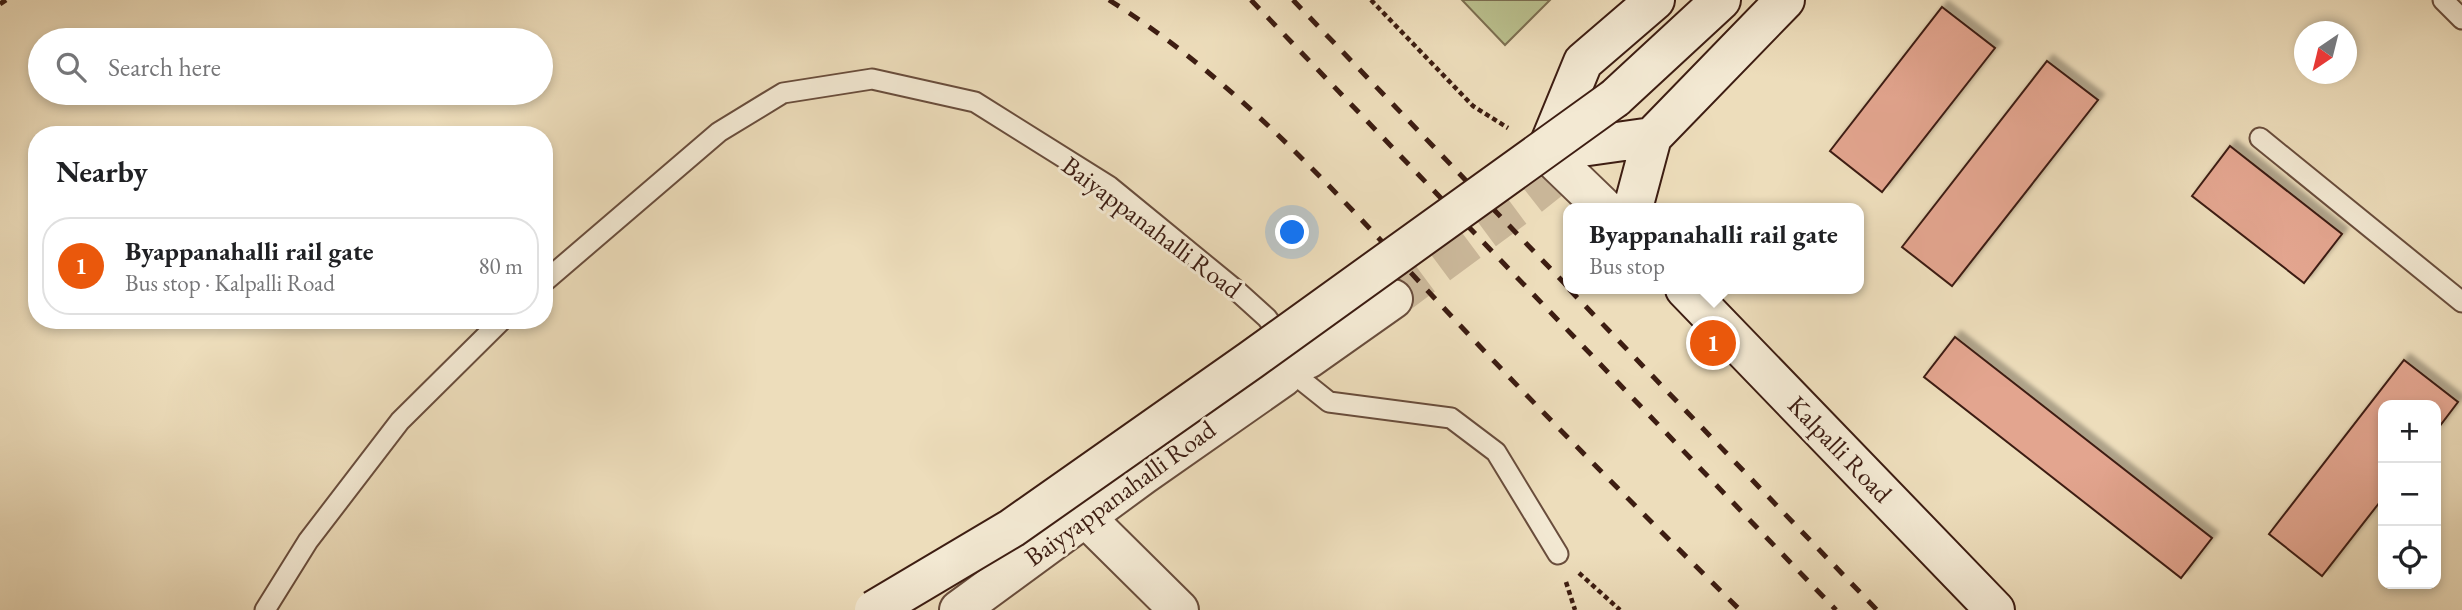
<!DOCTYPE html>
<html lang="en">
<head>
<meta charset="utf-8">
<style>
  :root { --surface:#fff; --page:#f2f2f2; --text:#202124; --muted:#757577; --line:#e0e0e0; --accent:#ea580c }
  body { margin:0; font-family:"EB Garamond",serif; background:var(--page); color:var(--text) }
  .controls { position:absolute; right:21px; bottom:21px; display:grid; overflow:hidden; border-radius:14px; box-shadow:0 4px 10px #0003 }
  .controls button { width:63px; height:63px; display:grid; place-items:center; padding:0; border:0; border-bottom:2px solid var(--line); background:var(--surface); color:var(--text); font:35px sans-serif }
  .compass { position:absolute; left:2294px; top:21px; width:63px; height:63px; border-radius:50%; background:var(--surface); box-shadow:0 4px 10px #0003; rotate:215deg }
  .you { position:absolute; left:1293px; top:233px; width:24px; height:24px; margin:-18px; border:5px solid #fff; border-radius:50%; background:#1a73e8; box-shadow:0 0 0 10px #1a73e833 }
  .badge { display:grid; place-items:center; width:46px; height:46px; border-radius:50%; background:var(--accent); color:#fff; font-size:23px; font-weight:700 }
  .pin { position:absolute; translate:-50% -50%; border:4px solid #fff; box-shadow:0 2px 7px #0006 }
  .popup { position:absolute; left:1563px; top:203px; width:301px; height:91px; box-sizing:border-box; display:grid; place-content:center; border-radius:14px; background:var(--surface); filter:drop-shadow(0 2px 5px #0005); font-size:23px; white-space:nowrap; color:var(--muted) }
  .popup b { font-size:26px; color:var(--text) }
  .popup::after { content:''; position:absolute; left:50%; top:100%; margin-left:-14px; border:14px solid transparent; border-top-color:var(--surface) }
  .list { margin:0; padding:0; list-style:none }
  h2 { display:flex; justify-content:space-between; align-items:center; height:91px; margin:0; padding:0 28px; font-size:30px }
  h2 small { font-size:23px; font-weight:400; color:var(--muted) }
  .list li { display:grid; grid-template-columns:46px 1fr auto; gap:21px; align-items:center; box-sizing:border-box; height:98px; margin:0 14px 14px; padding:0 14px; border:2px solid var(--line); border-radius:28px }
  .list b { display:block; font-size:26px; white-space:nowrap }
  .list p { margin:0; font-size:23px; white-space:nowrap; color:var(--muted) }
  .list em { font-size:23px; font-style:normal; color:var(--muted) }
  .icon { flex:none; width:38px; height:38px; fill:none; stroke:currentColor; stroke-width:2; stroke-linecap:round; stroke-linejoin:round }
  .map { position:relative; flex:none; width:2462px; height:610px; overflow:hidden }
  .search { position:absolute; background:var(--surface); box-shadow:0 4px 10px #0003; left:28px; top:28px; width:525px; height:77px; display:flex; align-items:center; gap:18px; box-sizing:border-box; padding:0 24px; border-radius:38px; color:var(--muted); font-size:26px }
  .panel { position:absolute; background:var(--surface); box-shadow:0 4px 10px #0003; left:28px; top:126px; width:525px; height:203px; border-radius:28px }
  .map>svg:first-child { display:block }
  .green { fill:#bac08e; stroke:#7c6e50; stroke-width:2 }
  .building { fill:#e3a58f; stroke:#3d1d12; stroke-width:2; filter:url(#shadow) }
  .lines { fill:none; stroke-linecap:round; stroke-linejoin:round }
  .street-tunnel { stroke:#cab799; stroke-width:38; stroke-dasharray:38 19; stroke-linecap:butt }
  .lane-casing { stroke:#694d3c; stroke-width:23 }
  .street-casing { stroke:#694d3c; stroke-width:42 }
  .secondary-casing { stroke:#3d1d12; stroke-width:42 }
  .path { stroke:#3d1d12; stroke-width:4.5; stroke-dasharray:5 3.5; stroke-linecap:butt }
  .lane { stroke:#f3e9d3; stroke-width:19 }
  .street { stroke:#f3e9d3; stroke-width:38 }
  .secondary { stroke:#f3e9d3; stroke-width:38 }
  .rail { stroke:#3d1d12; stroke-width:5; stroke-dasharray:12 12; stroke-linecap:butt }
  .secondary-bridge-casing { stroke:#3d1d12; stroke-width:42; stroke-linecap:butt }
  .secondary-bridge { stroke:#f3e9d3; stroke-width:38 }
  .labels { text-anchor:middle; stroke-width:6; stroke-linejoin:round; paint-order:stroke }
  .street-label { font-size:26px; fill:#3d1d12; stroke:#f3e9d3 }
</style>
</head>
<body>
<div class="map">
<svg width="2462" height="610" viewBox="0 0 2462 610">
  <defs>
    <filter id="shadow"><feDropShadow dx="6" dy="-6" stdDeviation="2" flood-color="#0004"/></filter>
  </defs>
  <rect width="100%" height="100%" fill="#edddbb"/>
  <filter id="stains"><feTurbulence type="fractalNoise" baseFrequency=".00286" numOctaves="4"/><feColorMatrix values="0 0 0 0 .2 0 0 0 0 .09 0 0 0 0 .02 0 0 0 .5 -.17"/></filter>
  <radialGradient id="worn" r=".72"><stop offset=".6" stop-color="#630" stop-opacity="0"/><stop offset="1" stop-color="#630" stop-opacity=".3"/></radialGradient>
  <!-- green -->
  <path class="green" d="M 1462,0 L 1550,0 L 1505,45 Z"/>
  <!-- building -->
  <path class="building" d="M 1942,7 L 1995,48 L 1882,192 L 1830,151 Z
    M 2047,61 L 2098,100 L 1952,286 L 1902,247 Z
    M 2230,146 L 2342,234 L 2304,283 L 2192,196 Z
    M 1955,337 L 2212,538 L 2181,578 L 1924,377 Z
    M 2404,360 L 2458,402 L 2436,431 L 2436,405 L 2383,405 L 2383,498 L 2322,576 L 2269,534 Z"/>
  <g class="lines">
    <!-- street-tunnel -->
    <path class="street-tunnel" d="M 1393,299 L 1521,204 L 1574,162"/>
    <!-- lane casing -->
    <g class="lane-casing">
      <path id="lane" d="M 2443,0 L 2462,19
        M 2260,138 L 2462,302
        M 544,282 L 719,132 L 783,93 L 872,79 L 975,102 L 1109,186 L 1236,290 L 1267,318 L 1278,333 L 1290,362 L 1299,378 L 1329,402 L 1451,418 L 1496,452 L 1558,554
        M 265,610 L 308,541 L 400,421 L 502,320"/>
    </g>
    <!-- street casing -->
    <g class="street-casing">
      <path id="street" d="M 1546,152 L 1604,208
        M 1308,359 L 1393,299
        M 1085,517 L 1179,610
        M 959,610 L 1143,475 L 1283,377"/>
    </g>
    <!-- secondary casing -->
    <g class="secondary-casing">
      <path id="secondary" d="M 1655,0 L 1583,62 L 1546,152 L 1652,137 L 1785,0
        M 1615,98 L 1721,0
        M 1633,208 L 1652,137
        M 1685,289 L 1995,610"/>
    </g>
    <!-- path -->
    <path class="path" d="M 1371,0 L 1473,106 L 1508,128
      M 1579,573 L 1620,610
      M 1566,582 L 1575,610"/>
    <!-- lane -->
    <use href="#lane" class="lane"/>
    <!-- street -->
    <use href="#street" class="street"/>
    <!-- secondary -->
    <use href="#secondary" class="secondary"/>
    <!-- rail -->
    <path class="rail" d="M 1109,0 C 1243,84 1346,204 1454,319 C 1547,418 1643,514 1740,610
      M 1251,0 L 1836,610
      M 1293,0 L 1568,287
      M 0,4 L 6,0
      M 1569,289 L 1877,610"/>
    <!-- secondary-bridge casing -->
    <g class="secondary-bridge-casing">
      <path id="secondary-bridge" d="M 874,610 L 1012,528 L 1251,360 L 1615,98"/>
    </g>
    <!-- secondary-bridge -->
    <use href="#secondary-bridge" class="secondary-bridge"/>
  </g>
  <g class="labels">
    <!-- street labels -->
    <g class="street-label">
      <text transform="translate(1152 227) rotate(37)" y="9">Baiyappanahalli Road</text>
      <text transform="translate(1840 449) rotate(46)" y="9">Kalpalli Road</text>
      <text transform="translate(1120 493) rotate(-36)" y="9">Baiyyappanahalli Road</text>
    </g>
  </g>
  <rect width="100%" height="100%" filter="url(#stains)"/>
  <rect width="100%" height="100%" fill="url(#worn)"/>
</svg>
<div class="controls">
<button>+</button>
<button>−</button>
<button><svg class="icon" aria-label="locate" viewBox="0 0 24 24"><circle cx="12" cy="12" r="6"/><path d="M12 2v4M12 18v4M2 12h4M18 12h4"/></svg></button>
</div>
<svg class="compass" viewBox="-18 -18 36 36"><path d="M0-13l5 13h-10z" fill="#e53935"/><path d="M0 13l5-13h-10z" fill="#757577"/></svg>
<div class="you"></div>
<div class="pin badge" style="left:1713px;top:343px">1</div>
<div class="popup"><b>Byappanahalli rail gate</b>Bus stop</div>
<div class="search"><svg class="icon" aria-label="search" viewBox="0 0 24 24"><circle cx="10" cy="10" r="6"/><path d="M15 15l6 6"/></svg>Search here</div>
<section class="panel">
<h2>Nearby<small></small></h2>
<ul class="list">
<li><span class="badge">1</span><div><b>Byappanahalli rail gate</b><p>Bus stop · Kalpalli Road</p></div><em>80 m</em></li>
</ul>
</section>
</div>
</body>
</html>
